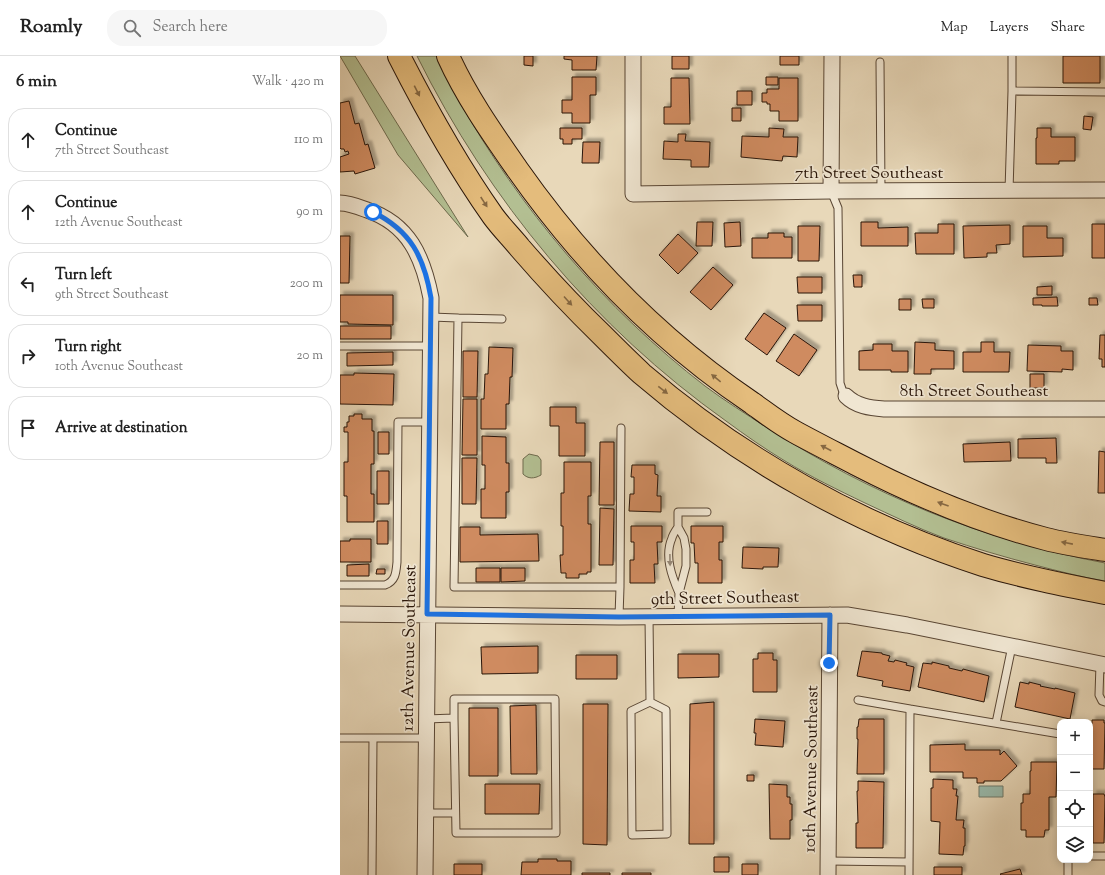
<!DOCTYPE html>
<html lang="en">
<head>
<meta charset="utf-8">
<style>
  :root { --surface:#fff; --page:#f6f6f6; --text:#222; --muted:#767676; --line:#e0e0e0 }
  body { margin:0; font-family:"Sorts Mill Goudy",serif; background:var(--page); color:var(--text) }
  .controls { position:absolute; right:12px; bottom:12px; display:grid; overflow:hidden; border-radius:8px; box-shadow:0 2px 10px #0003 }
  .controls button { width:36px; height:36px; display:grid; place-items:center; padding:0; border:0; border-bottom:1px solid var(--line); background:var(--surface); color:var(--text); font:20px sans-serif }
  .stop { position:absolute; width:12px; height:12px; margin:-9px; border:3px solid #1a73e8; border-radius:50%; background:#fff }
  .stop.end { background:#1a73e8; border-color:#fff; box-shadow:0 1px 4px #0008 }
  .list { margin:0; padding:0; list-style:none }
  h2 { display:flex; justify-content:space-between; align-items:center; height:52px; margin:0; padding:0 16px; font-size:17px }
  h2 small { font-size:13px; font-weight:400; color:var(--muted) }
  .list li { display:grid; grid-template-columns:26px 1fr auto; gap:12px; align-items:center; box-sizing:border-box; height:64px; margin:0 8px 8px; padding:0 8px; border:1px solid var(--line); border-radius:16px }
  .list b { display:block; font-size:15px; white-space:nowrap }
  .list p { margin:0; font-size:13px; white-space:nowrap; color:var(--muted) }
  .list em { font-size:13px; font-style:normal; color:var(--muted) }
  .icon { flex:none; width:22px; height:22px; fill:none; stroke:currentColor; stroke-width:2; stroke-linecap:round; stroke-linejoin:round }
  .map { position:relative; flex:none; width:765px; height:819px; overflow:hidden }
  header { display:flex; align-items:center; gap:24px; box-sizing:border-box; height:56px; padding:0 20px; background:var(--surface); border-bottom:1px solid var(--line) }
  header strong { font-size:19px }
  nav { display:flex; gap:22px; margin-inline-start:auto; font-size:14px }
  .search { width:280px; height:36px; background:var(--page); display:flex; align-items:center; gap:10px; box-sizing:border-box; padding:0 14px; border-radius:16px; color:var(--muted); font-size:15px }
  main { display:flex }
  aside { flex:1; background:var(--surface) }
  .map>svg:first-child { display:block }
  .green { fill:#b3bf92; stroke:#6e6a4d }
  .water { fill:#98baac; stroke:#6c786a }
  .building { fill:#cf8b60; stroke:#291508; filter:url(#shadow) }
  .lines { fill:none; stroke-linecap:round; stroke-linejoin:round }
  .lane-casing { stroke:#594634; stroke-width:9 }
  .street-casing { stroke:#594634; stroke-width:17 }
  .highway-casing { stroke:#291508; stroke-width:24 }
  .lane { stroke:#f0e6d2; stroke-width:7 }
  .street { stroke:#f0e6d2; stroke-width:15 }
  .highway { stroke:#e4bc7c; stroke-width:22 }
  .oneway { fill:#866842 }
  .oneway2 { fill:#968877 }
  .route { stroke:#1a73e8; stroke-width:5 }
  .labels { text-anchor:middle; stroke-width:3.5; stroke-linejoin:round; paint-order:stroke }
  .street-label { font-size:17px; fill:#291508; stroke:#f0e6d2 }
</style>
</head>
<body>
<header>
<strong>Roamly</strong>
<div class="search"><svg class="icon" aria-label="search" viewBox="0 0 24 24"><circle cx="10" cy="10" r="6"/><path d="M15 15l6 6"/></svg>Search here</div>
<nav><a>Map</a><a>Layers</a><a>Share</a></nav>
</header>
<main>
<aside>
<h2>6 min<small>Walk · 420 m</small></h2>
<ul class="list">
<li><svg class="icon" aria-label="ahead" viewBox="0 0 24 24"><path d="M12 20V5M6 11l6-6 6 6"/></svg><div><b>Continue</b><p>7th Street Southeast</p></div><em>110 m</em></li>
<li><svg class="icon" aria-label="ahead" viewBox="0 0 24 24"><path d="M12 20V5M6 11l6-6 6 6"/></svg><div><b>Continue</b><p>12th Avenue Southeast</p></div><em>90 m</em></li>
<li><svg class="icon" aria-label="left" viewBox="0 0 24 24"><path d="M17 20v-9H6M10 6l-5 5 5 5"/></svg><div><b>Turn left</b><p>9th Street Southeast</p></div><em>200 m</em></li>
<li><svg class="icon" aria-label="right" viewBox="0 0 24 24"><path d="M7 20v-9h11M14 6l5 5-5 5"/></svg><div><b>Turn right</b><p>10th Avenue Southeast</p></div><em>20 m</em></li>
<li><svg class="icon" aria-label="arrive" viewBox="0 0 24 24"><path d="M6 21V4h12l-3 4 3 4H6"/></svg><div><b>Arrive at destination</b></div></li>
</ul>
</aside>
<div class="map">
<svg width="765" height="819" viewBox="0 0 765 819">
  <defs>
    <filter id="shadow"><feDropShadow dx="3.5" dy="-3.5" stdDeviation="1" flood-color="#0004"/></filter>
  </defs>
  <rect width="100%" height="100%" fill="#e8d8b9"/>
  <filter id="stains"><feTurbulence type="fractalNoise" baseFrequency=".005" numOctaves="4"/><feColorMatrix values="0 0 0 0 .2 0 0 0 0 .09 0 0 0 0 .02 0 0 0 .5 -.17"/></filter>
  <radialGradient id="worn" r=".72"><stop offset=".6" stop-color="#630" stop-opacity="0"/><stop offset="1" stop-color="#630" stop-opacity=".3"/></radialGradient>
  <!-- green -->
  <path class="green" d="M 0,0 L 15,0 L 128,181 L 58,99 Z
    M 77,0 L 97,0 C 104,14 110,29 118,43 C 180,153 265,253 365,330 C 385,345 406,358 426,371 C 532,439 642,484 765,507 L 765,525 C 741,521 718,515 695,509 C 664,501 634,492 604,482 C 577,472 551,459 525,447 C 498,434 471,421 445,405 C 425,393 405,379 386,365 C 254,271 149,145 77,0 Z
    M 189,398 L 198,400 L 201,404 L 201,419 C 194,423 188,423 183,418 L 183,403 Z"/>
  <!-- water -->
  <path class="water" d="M 639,730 L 663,730 L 663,741 L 639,741 Z"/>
  <!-- building -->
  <path class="building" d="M 184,0 L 193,0 L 193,10 L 184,9 Z
    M 224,0 L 257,0 L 256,14 L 232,14 L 232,4 L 224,3 Z
    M 332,0 L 349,0 L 349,13 L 332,13 Z
    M 440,0 L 459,0 L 459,9 L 440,9 Z
    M 723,0 L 760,0 L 760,27 L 723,27 Z
    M 232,21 L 256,21 L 256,39 L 250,39 L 250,67 L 232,67 L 232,57 L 222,57 L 222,44 L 232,44 Z
    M 426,21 L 438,21 L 438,29 L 426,29 Z
    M 331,22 L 349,22 L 350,68 L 324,68 L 324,51 L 331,51 Z
    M 439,22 L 458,22 L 458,65 L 439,65 L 439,55 L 430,55 L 430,48 L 427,48 L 427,46 L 422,46 L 422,37 L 427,37 L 427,33 L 439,33 Z
    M 397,35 L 412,35 L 412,49 L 397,49 Z
    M 9,45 L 15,68 L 19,67 L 25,89 L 28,88 L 35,112 L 15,118 L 14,115 L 0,116 L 0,101 L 9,98 L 8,95 L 5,96 L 4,93 L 1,93 L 0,92 L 0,47 Z
    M 392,52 L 401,52 L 401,65 L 392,65 Z
    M 744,60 L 753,61 L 751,74 L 743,73 Z
    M 220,72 L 242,72 L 242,83 L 232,83 L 232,88 L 223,88 L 223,83 L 220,83 Z
    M 429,72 L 444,73 L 443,81 L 458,81 L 457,101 L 443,100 L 442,105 L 401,101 L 402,80 L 429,81 Z
    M 697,72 L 711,72 L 711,81 L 735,81 L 735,105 L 719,105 L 719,108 L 696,108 L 696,82 L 697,82 Z
    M 338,78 L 346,78 L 345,85 L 370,86 L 369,111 L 351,111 L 351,104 L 323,103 L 324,85 L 338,86 Z
    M 243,86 L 260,86 L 259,107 L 242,107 Z
    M 357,166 L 373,166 L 372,190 L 356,190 Z
    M 400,166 L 401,190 L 385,191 L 384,167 Z
    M 521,166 L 538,166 L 538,172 L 568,171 L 568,190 L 521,190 Z
    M 598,168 L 614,168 L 614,198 L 576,198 L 575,177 L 598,177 Z
    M 752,168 L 765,168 L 765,202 L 752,202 Z
    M 670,169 L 670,188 L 656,189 L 657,197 L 647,197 L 647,201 L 624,202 L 623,170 Z
    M 458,170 L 480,170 L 479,205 L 458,205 Z
    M 683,170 L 707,170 L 707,182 L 723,182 L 723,200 L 683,201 Z
    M 428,177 L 444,177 L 444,181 L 452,181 L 452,202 L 412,202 L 412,182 L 428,182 Z
    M 338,178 L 358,197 L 338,218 L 319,199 Z
    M 0,180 L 10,180 L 9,227 L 0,227 Z
    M 373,211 L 393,229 L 371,254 L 350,236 Z
    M 513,219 L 522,219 L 522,231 L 514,231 Z
    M 457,221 L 482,221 L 482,237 L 458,237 Z
    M 712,230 L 712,239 L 697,239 L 697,231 Z
    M 0,239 L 53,239 L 53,269 L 8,268 L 8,266 L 0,266 Z
    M 717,241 L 718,250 L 702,250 L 702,249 L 693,249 L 693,242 Z
    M 749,242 L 757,242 L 758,249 L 749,249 Z
    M 559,243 L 571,243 L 571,254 L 559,254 Z
    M 582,243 L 594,243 L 594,252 L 583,252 Z
    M 457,249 L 482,249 L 482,265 L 458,265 Z
    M 424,257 L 446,272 L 427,299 L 405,283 Z
    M 0,270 L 51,270 L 51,283 L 0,283 Z
    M 454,278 L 477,294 L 459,320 L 436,305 Z
    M 760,279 L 765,279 L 765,311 L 762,311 L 762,303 L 759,303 Z
    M 575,286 L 595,287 L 595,294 L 614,295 L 614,313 L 591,313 L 591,318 L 574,318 Z
    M 641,286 L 654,286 L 654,296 L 670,296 L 669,316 L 623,316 L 623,296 L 641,296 Z
    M 533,288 L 552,288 L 552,295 L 568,295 L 568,316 L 551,316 L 551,314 L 519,314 L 519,295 L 533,294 Z
    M 688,289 L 721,290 L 721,295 L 733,295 L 733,314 L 722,313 L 722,316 L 687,315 Z
    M 149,291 L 173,292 L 172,321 L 170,321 L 169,348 L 166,348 L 166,373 L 141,373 L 141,343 L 144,343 L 145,318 L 148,318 Z
    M 123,295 L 138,295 L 137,341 L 123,341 Z
    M 53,296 L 53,309 L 7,310 L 7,297 Z
    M 14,317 L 54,318 L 53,349 L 0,348 L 0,319 L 14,319 Z
    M 690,318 L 704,318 L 704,332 L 690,332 Z
    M 123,343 L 137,343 L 137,399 L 122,399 Z
    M 210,351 L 236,351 L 236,367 L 245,367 L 245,400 L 219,400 L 219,370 L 210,370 Z
    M 14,358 L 22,358 L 22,363 L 32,363 L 32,375 L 34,375 L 34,408 L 31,408 L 31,438 L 34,438 L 34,466 L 7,466 L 7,440 L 4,440 L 4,406 L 8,406 L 8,376 L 4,376 L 4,371 L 7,371 L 7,366 L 9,366 L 9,360 L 14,360 Z
    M 38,376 L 49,376 L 49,398 L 38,398 Z
    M 142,380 L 166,381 L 166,407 L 169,407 L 169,436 L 166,436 L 166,462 L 141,462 L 141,433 L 145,433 L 145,409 L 142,409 Z
    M 716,382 L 717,407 L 706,407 L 706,402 L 678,402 L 678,383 Z
    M 260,386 L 274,386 L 274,449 L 259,449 Z
    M 670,386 L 671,405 L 624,406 L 623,388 Z
    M 759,395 L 765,396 L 765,437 L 758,437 Z
    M 122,402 L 137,402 L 136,448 L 122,448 Z
    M 224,406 L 251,406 L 251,440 L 248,440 L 248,468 L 251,468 L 251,516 L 247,516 L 247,518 L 239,518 L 239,522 L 226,522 L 226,517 L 221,517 L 220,499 L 223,499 L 223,470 L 221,470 L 221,437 L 224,437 Z
    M 292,409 L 315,409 L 315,418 L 318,419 L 317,440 L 321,440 L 321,456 L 289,455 L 290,438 L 294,438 L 294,421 L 291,421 Z
    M 37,415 L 49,415 L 49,448 L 37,448 Z
    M 260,452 L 274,453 L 273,509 L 259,509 Z
    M 37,465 L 48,465 L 48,488 L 37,488 Z
    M 291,470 L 322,470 L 322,486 L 317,486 L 318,508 L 314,508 L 315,527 L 290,527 L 290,504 L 294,504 L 294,486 L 291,486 Z
    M 351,470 L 383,470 L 383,486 L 379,486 L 379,504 L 382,504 L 382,527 L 358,527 L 358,507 L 355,507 L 354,487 L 351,487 Z
    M 120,471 L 140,471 L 140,479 L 198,478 L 199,505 L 120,506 Z
    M 10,483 L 31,483 L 31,506 L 0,506 L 0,485 L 10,485 Z
    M 403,491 L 439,492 L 438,511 L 423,511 L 423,513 L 402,512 Z
    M 29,508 L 29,520 L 7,520 L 7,509 Z
    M 136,512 L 160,512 L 160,526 L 136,526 Z
    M 161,512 L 185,512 L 185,525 L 161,526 Z
    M 37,513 L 45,513 L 45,518 L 36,518 Z
    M 198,590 L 198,617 L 142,618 L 141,591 Z
    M 522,595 L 542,597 L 542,598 L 550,600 L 548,605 L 554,606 L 555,604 L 567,607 L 566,609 L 574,611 L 570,635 L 542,630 L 543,625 L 517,620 Z
    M 418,597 L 433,597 L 433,604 L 437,604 L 437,636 L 413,636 L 413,603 L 418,603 Z
    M 338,598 L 379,598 L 379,621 L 338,622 Z
    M 236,599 L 277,599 L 277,623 L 236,623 Z
    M 592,606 L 609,610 L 609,612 L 622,615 L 623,613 L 649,620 L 644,646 L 578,631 L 583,607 L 592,608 Z
    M 680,626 L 689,628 L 689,626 L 701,629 L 700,630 L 715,633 L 715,632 L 735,637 L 730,663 L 675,651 Z
    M 374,646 L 374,788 L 349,788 L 350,648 Z
    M 243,648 L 268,648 L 267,789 L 243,788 Z
    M 196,649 L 197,718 L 171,718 L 170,650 Z
    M 129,652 L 158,652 L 158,720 L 129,720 Z
    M 415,663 L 445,665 L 443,691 L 415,689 L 416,677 L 414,677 Z
    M 519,663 L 544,663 L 544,718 L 517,718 L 518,683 L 517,683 L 517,671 L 518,671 Z
    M 752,664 L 764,664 L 764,667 L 765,667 L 764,713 L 752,713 Z
    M 625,688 L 625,694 L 660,694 L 660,699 L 664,695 L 677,710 L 661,725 L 644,725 L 644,727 L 637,727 L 637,722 L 623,722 L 623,716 L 590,716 L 590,689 Z
    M 691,706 L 717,706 L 716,741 L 709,741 L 709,774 L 705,774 L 704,781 L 686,781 L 686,774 L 681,774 L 681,747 L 683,747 L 683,738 L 690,738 L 690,715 L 691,715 Z
    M 407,719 L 414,719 L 414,725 L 407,725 Z
    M 593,723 L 613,724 L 613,733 L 617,733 L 616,740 L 618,740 L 616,764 L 624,764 L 623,772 L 625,772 L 625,790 L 624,790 L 623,799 L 599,798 L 600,766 L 591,765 L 591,732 L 593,732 Z
    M 518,725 L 544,726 L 543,792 L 516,792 L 516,767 L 518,767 L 517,735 L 518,735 Z
    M 145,728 L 200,728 L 199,758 L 145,758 Z
    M 429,728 L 447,729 L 447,741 L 450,741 L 450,748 L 452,748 L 452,764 L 450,764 L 450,783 L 430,783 Z
    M 753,738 L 764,738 L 765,741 L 764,787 L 753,787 Z
    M 374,801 L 389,801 L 389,816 L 374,816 Z
    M 198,803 L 217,803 L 217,805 L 231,805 L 231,819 L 181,819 L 182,806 L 198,806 Z
    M 114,808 L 142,808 L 142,819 L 114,819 Z
    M 402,808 L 418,808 L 418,819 L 402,819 Z
    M 594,811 L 622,811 L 622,819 L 594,819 Z
    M 680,813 L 682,819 L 661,819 L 660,818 Z
    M 242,817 L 270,817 L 270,819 L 242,819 Z
    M 282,817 L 311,817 L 311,819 L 282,819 Z"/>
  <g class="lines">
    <!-- lane casing -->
    <g class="lane-casing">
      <path id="lane" d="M 540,6 L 541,135
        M 672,35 L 765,36
        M 491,135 L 498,152 L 500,327 L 503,336 L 506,340
        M 669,135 L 672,35 L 672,0
        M 91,261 L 118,262
        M 162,263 L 118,262 L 114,531 L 280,531 L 281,372
        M 0,290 L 90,290
        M 338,471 C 336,474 333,478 332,482 C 324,500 332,521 339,537
        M 0,529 L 45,529 C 56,525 56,516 57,506 L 58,366 L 89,366
        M 338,560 L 339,537 L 346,510 L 346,493 L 344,482 L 338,471 L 338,456 L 367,456
        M 279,561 L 280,531
        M 309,561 L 310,646 L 291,655 L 292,779 L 327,778 L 326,654 L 310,646
        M 760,608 L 759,639 L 762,645 L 765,646
        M 518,644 L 570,653
        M 86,663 L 114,662 L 116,777 L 216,777 L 215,643 L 114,643 L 114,662
        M 656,667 L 672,590
        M 0,682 L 86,682
        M 86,757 L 115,757
        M 752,800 L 765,800
        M 488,805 L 569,806
        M 32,819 L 33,682
        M 569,819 L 570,653 L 720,678
        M 728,819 L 728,804"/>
    </g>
    <!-- street casing -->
    <g class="street-casing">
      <path id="street" d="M 293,0 L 293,138 L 491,135 L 765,134
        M 491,135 L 492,0
        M 0,147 C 9,147 19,151 27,154 C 69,168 83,201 91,242 L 85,819
        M 506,340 C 516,350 530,352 544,353 L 765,353
        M 0,558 L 279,561 L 507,559 L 567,569 L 765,609
        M 488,819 L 490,559"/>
    </g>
    <!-- highway casing -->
    <g class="highway-casing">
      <path id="highway" d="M 59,0 C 87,55 117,109 153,160 C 161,171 171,181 180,192 C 206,222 233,251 262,279 C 275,292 288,305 302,318 C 401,403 519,469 643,509 C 683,521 724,529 765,537
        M 108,0 C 126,40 152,77 177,113 C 241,204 320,285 412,347 C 426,357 440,368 455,376 C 475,387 495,397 516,408 C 576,439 640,466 706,483 C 725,488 746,491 765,494"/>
    </g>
    <!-- lane -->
    <use href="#lane" class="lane"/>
    <!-- street -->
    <use href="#street" class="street"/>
    <!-- highway -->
    <use href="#highway" class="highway"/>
  </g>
  <!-- one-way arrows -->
  <defs><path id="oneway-solid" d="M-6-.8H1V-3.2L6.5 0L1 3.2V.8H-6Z"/></defs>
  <g class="oneway">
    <use href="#oneway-solid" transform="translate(77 35) rotate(63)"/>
    <use href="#oneway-solid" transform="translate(144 146) rotate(57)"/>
    <use href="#oneway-solid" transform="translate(228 245) rotate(48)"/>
    <use href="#oneway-solid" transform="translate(376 322) rotate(-141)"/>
    <use href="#oneway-solid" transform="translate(323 334) rotate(38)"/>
    <use href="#oneway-solid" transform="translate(486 392) rotate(-152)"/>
    <use href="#oneway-solid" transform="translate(603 448) rotate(-160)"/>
    <use href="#oneway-solid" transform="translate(727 487) rotate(-169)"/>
  </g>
  <use class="oneway2" href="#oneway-solid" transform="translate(330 504) rotate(89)"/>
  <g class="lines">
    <!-- route -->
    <path class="route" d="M 33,156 C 71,175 84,201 91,242 L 87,558 L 279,561 L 490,559 L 489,607"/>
  </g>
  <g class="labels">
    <!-- street labels -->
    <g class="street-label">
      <text x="529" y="122">7th Street Southeast</text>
      <text x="634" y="340">8th Street Southeast</text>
      <text transform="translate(385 541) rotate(-1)" y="6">9th Street Southeast</text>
      <text transform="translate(68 592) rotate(-89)" y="6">12th Avenue Southeast</text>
      <text transform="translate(470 713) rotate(-89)" y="6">10th Avenue Southeast</text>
    </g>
  </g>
  <rect width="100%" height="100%" filter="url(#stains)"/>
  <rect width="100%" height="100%" fill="url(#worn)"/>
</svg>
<div class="controls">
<button>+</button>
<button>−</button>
<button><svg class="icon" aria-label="locate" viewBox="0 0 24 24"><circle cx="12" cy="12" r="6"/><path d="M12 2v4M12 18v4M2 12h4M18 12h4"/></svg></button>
<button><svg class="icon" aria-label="layers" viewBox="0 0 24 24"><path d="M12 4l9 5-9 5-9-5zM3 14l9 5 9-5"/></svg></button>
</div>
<div class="stop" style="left:33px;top:156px"></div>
<div class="stop end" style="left:489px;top:607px"></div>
</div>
</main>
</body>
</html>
